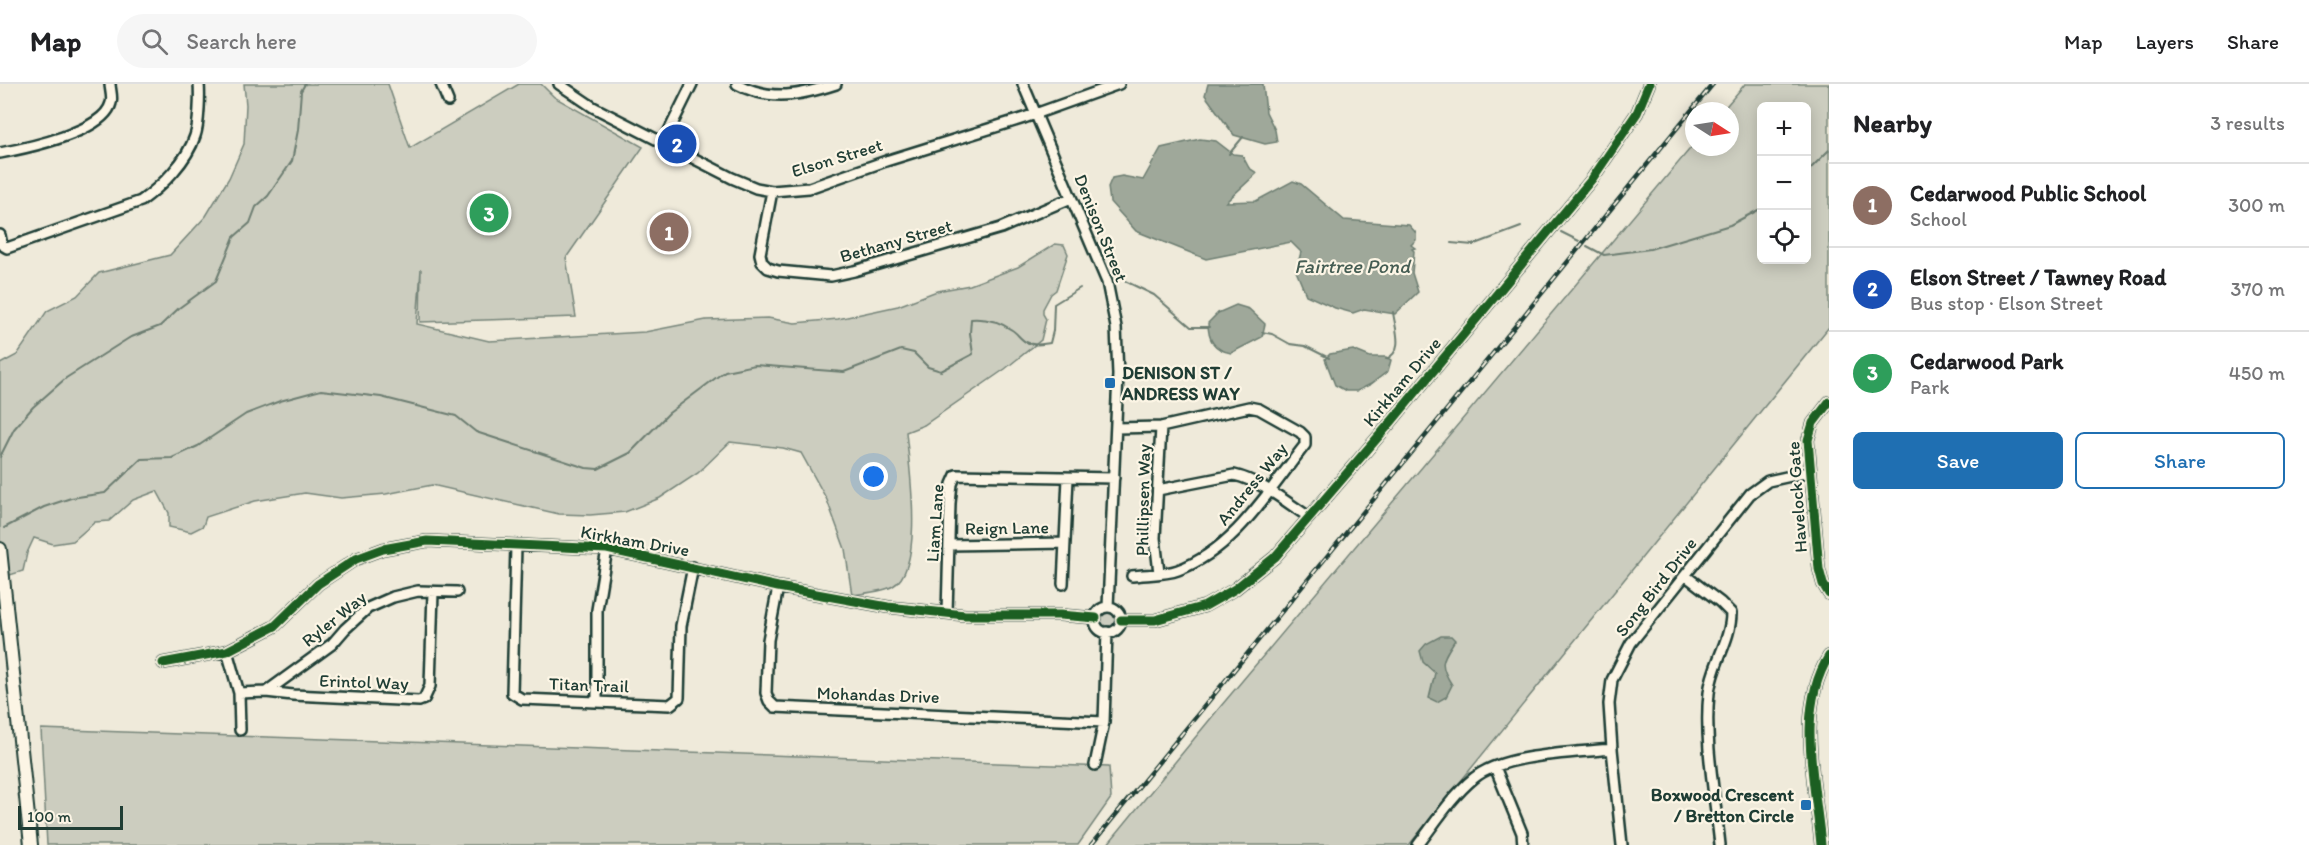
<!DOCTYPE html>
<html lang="en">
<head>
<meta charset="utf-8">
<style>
  :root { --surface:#fff; --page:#f6f6f6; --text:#202124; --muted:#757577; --line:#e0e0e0; --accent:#1f6fb2 }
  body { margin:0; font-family:Itim,sans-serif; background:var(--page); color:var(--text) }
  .controls { position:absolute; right:18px; top:18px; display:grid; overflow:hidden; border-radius:9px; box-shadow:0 3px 15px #0003 }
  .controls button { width:54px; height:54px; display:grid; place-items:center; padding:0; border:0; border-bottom:2px solid var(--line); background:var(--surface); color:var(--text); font:30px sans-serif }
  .compass { position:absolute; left:1685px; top:18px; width:54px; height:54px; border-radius:50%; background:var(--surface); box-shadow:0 3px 15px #0003; rotate:102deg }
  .scale { position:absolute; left:18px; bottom:15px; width:105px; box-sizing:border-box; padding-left:6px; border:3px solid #1f3d34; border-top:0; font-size:16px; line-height:21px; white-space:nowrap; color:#1f3d34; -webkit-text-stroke:4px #fcf5e5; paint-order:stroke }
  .you { position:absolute; left:874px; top:393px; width:21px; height:21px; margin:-15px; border:4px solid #fff; border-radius:50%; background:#1a73e8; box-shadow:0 0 0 9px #1a73e833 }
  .badge { display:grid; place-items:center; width:39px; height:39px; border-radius:50%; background:var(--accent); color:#fff; font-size:20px; font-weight:700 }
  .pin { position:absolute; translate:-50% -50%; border:3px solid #fff; box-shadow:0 2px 6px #0006 }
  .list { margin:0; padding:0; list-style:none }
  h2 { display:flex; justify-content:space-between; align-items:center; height:78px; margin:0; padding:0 24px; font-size:26px }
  h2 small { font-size:20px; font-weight:400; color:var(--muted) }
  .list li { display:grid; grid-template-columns:39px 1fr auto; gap:18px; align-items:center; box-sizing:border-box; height:84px; padding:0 24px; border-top:2px solid var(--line) }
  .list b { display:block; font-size:22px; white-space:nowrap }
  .list p { margin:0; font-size:20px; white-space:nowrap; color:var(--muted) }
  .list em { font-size:20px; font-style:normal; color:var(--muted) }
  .actions { display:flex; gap:12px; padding:18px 24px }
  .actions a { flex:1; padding:14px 0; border:2px solid var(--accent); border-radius:9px; text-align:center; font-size:21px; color:var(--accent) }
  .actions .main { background:var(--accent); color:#fff }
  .icon { flex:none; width:33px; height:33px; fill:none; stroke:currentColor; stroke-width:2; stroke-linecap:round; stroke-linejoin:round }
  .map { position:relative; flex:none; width:1829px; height:761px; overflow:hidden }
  header { display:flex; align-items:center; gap:36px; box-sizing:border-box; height:84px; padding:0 30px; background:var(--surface); border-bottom:2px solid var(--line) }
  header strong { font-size:28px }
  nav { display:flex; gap:33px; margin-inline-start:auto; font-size:21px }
  .search { width:420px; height:54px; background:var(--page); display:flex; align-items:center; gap:15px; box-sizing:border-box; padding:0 21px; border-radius:33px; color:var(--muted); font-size:22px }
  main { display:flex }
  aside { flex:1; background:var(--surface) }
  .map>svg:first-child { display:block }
  .green { fill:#cccdbf; stroke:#76857a; stroke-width:1.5; fill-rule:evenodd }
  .water { fill:#9fa89a; stroke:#6c7d71; stroke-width:1.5 }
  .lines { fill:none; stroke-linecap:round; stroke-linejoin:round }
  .stream { stroke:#6c7d71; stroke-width:2 }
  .minor-casing { stroke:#1f3d34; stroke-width:14 }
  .major-casing { stroke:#1f3d34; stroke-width:16 }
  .minor { stroke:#fcf5e5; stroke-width:9 }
  .major { stroke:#fcf5e5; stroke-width:12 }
  .rail-casing { stroke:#1f3d34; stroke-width:4.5 }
  .rail { stroke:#fcf5e5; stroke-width:2; stroke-dasharray:7; stroke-linecap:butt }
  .cycleway-casing { stroke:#fcf5e5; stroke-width:13 }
  .cycleway { stroke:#1b5e20; stroke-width:9 }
  .poi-dot { fill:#1f6fb2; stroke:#fcf5e5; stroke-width:2 }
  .labels { text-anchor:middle; stroke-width:4.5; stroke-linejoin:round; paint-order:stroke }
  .street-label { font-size:18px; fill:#1f3d34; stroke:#fcf5e5 }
  .poi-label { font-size:18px; font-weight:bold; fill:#1f3d34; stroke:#fcf5e5; text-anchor:start }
  .water-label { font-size:20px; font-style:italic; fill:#455d53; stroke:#fcf5e5 }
</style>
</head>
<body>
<header>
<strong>Map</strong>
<div class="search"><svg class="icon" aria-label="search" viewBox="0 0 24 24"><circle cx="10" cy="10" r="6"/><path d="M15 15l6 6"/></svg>Search here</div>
<nav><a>Map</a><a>Layers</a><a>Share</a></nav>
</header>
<main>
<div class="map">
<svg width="1829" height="761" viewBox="0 0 1829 761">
  <rect width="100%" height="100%" fill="#efeada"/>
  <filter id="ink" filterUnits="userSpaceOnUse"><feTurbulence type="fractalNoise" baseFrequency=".0167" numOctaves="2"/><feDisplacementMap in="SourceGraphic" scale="12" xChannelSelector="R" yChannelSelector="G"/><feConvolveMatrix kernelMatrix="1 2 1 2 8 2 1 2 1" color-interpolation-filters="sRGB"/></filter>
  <g filter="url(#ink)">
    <!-- green -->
    <path class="green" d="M 244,0 L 388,0 L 410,64 L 519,0 L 541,0 L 554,13 L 643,63 L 566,174 L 576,233 L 420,238 L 421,185 L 417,240 L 489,257 L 645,248 L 706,236 L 768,234 L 795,239 L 838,235 L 898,222 L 937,207 L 970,201 L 1018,183 L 1055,160 L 1064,161 L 1068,170 L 1056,206 L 1051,210 L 1043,225 L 1043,230 L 1046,235 L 1041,256 L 1005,285 L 924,341 L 906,348 C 909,381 925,484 893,502 C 883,508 864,509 852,511 L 845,465 L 827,416 L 801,369 L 783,364 L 730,358 L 698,389 L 660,414 L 625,428 L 590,431 L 559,430 L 432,401 L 386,410 L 341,414 L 305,409 L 255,417 L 206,433 L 203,442 L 191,448 L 169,443 L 169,429 L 157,407 L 133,416 L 109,437 L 95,438 L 73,457 L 53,460 L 34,454 L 27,469 L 23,487 L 0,494 L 0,280 L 17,271 L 47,227 L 77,212 L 99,189 L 170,171 L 206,132 L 229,94 L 244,60 L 246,21 Z
      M 1745,0 L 1829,0 L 1829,243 L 1409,761 L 1107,761 L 1221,622 L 1694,60 L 1694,63 L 1730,63 L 1730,27 L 1722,27 ZM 1762,22 L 1806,22 L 1806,176 L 1762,176 Z
      M1100 536a8 8 0 1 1 16 0a8 8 0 1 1-16 0Z
      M 41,645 L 1109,683 L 1111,714 L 1078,761 L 47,761 Z"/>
    <!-- water -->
    <path class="water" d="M 1208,0 L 1263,0 L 1266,28 L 1275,46 L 1277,58 L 1265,60 L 1234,51 L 1205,11 Z
      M 1200,55 L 1216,57 L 1233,70 L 1242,71 L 1249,84 L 1257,89 L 1226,118 L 1256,117 L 1293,97 L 1301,100 L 1344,136 L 1409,141 L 1416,149 L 1416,156 L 1411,161 L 1415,164 L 1412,165 L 1414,167 L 1412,189 L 1418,208 L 1395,230 L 1364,225 L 1353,229 L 1335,224 L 1306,211 L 1296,187 L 1301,168 L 1291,158 L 1206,175 L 1136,147 L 1110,118 L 1108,103 L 1112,94 L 1122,92 L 1143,96 L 1161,64 Z
      M 1236,221 L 1249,225 L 1265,240 L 1262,253 L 1231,269 C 1214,266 1208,256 1208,239 L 1218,229 Z
      M 1353,266 L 1370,273 L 1386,273 L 1391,276 L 1388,287 L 1371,300 L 1357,307 L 1346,307 L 1335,301 L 1325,275 L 1330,270 Z
      M 1441,552 L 1451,552 L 1455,556 C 1442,576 1438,579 1452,601 L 1446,613 L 1437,618 L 1429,614 L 1435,589 L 1423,578 L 1420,567 L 1426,560 Z"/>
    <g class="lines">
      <!-- stream -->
      <path class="stream" d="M 1229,70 L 1243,53
        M 1806,89 L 1829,66
        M 1561,148 L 1579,157
        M 1451,159 L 1473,161 L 1521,143
        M 1587,162 L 1604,171 L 1650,165 L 1730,141 L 1762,124
        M 1125,197 L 1154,211 L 1191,243 L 1209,243
        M 1262,248 L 1272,250 L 1290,260 L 1305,262 L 1329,274
        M 1386,275 C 1405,267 1395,245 1393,228
        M 0,373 L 14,345 L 33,323 L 66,294 L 129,254 L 160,242 L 179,224 L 216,197 L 234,153 L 250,139 L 256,123 L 268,112 L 292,77 L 298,46 L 301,7 L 305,0
        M 4,444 L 44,423 L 71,414 L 105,409 L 141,375 L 172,374 L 198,362 L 246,330 L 280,317 L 321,306 L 381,313 L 456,332 L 476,348 L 586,384 L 598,385 L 630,369 L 669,329 L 725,287 L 755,281 L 844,288 L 901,266 L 914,269 L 928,283 L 941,287 L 973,270 L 970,249 L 971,235 C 985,234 1000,238 1012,246 C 1017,249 1021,256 1026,258 C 1034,262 1042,260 1050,259 L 1053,247 L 1054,220 L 1080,204"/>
      <!-- minor casing -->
      <g class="minor-casing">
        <path id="minor" d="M 441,0 L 448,17
          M 559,0 L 593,23 L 732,94 L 756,104 L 772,107 L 809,104 L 886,77 L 1024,34 L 1119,0
          M 737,0 C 771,18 802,11 836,0
          M 1023,0 L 1107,198 L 1116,243 L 1118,291 L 1108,523
          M 663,59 L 692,0
          M 0,69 C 26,64 104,48 111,19 C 113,14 110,5 110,0
          M 772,107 L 760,170 L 762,178 L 768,184 L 778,187 L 831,192 L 854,187 L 1001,144 L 1071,114
          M 0,151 L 2,161 L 7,164 L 141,117 C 162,102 187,77 195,52 C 199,41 200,12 199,0
          M 1829,318 L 1813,339 L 1808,356 L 1819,485 L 1823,500 L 1829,510
          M 1116,344 L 1161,343 L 1249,323 L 1259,325 L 1300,348 L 1305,353 L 1305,361 C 1269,406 1235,465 1178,486 C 1165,491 1146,490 1132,492
          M 1158,406 L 1234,391 C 1261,397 1286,418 1309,433
          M 949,461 L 1065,459
          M 516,462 L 512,609 L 522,615 L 670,621 L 679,614 L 681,542 L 693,483
          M 1159,489 L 1155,454 L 1161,343
          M 1686,492 L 1720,518 L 1731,529 C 1731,557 1712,580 1709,609 C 1704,657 1715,712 1720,761
          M 1063,500 L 1068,394
          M 778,503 L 768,556 L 766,609 L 769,617 L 775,623 L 1104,638
          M1095 536a13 13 0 1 1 26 0a13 13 0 1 1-26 0Z
          M 947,529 L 950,419 L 952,400 L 956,391 L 1114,394
          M 1121,536 L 1155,536 L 1205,522 L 1235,505 L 1275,473 L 1391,338 L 1592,95 L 1637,29 L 1649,0
          M 227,567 L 239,609 L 240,646
          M 163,579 L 227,567 L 275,542 L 318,500 L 356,475 L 383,465 L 427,457 L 607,465 L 778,503 L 888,523 L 965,531 L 1060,531 L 1096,534
          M 266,608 L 293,611 L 419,617 L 424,615 L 430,602 L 433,508
          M 239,609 L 266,608 L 332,560 L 345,545 L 368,524 L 393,513 L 418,507 L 457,508
          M 597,618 L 597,526 L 607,465
          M 1095,681 L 1104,638 L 1107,548
          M 1495,683 L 1522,749 L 1523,761
          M 1418,761 C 1435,739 1452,712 1474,694 C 1503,670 1574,669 1612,665
          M 1622,761 L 1612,665 L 1609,620 L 1612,596 L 1631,559 L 1750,410 L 1768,397 L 1809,388
          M 1821,761 C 1816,702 1795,626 1829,572"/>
      </g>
      <!-- major casing -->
      <g class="major-casing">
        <path id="major" d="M 0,465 L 31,761"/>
      </g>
      <!-- minor -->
      <use href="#minor" class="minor"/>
      <!-- major -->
      <use href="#major" class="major"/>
      <!-- rail casing -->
      <g class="rail-casing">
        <path id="rail" d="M 1091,761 L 1713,0"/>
      </g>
      <!-- rail -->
      <use href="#rail" class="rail"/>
      <!-- cycleway casing -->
      <g class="cycleway-casing">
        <path id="cycleway" d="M 1829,318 L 1813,339 L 1808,356 L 1819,485 L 1823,500 L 1829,510
          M 1121,536 L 1155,536 L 1205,522 L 1235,505 L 1275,473 L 1391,338 L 1592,95 L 1637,29 L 1649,0
          M 163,579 L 227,567 L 275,542 L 318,500 L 356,475 L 383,465 L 427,457 L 607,465 L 778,503 L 888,523 L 965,531 L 1060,531 L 1096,534
          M 1821,761 C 1816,702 1795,626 1829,572"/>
      </g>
      <!-- cycleway -->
      <use href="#cycleway" class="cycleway"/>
    </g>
  </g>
  <!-- markers -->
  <g class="poi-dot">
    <rect x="1104" y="293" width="12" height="12" rx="3"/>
    <rect x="1800" y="715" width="12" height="12" rx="3"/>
  </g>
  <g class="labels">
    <!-- street labels -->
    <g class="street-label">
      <text transform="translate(837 74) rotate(-17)" y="6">Elson Street</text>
      <text transform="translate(1101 144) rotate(68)" y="6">Denison Street</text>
      <text transform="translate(896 157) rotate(-16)" y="6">Bethany Street</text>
      <text transform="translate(1402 298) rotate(-50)" y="6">Kirkham Drive</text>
      <text transform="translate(1252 400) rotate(-51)" y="6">Andress Way</text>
      <text transform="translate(1797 413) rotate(-94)" y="6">Havelock Gate</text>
      <text transform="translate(1143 416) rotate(-89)" y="6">Phillipsen Way</text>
      <text transform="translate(935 439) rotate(-86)" y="6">Liam Lane</text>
      <text transform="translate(1007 444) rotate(-1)" y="6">Reign Lane</text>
      <text transform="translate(635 457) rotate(10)" y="6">Kirkham Drive</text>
      <text transform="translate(1656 503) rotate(-52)" y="6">Song Bird Drive</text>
      <text transform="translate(334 535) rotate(-39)" y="6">Ryler Way</text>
      <text transform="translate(364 598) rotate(2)" y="6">Erintol Way</text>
      <text transform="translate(589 601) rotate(2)" y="6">Titan Trail</text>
      <text transform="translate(878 611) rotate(2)" y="6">Mohandas Drive</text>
    </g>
    <!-- poi labels -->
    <g class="poi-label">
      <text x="1122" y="295">DENISON ST /<tspan x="1122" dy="21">ANDRESS WAY</tspan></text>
      <text x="1794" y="717" text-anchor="end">Boxwood Crescent<tspan x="1794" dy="21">/ Bretton Circle</tspan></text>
    </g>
    <!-- water labels -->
    <g class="water-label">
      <text x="1352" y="189">Fairtree Pond</text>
    </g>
  </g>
</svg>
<div class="controls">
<button>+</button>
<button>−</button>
<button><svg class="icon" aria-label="locate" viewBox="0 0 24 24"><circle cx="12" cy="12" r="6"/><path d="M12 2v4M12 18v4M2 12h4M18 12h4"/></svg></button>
</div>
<svg class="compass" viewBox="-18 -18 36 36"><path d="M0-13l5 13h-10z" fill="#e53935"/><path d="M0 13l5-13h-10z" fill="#757577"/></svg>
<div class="scale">100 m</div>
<div class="you"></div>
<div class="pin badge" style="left:669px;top:148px;background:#8d6e63">1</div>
<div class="pin badge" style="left:677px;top:60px;background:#1a4fb4">2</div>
<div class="pin badge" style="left:489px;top:129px;background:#2e9e5b">3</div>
</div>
<aside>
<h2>Nearby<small>3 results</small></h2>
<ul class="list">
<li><span class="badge" style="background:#8d6e63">1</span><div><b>Cedarwood Public School</b><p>School</p></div><em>300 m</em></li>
<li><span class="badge" style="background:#1a4fb4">2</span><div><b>Elson Street / Tawney Road</b><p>Bus stop · Elson Street</p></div><em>370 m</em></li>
<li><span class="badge" style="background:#2e9e5b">3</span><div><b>Cedarwood Park</b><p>Park</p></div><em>450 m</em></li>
</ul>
<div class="actions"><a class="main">Save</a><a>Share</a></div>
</aside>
</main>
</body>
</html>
